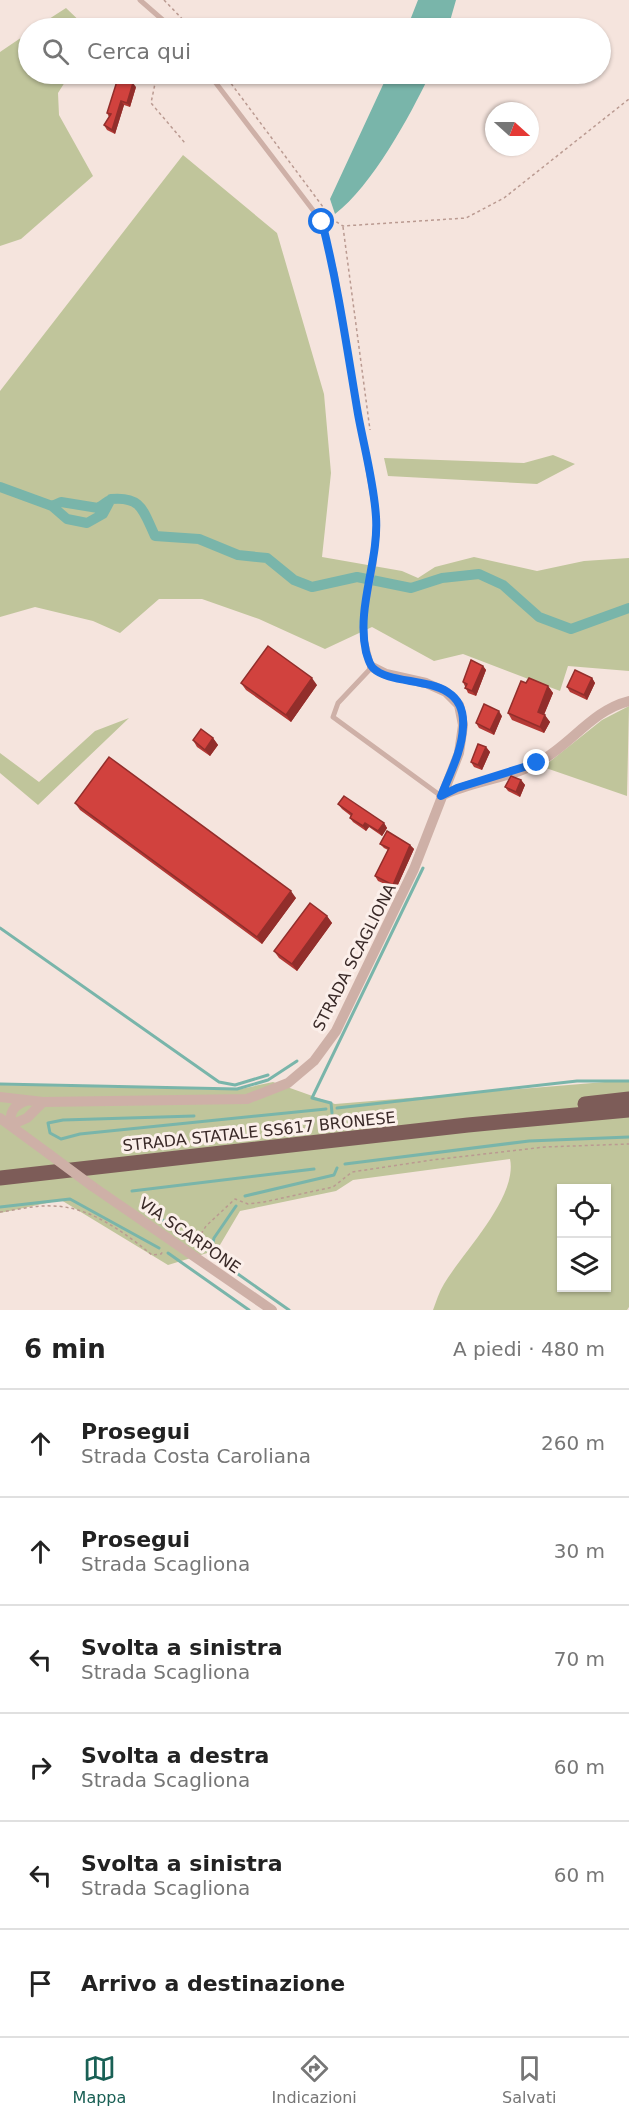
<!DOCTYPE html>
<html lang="it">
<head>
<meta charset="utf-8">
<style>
  :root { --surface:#fff; --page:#f6f6f6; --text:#222; --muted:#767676; --line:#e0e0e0; --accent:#196055 }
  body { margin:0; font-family:"DejaVu Sans",sans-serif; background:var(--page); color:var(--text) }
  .controls { position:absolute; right:18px; bottom:18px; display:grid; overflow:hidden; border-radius:0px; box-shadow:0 2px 4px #0004 }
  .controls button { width:54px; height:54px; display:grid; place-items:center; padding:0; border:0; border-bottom:2px solid var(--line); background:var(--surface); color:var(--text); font:30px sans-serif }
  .compass { position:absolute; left:485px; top:102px; width:54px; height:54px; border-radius:50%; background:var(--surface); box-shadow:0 2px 4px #0004; rotate:111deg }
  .stop { position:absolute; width:18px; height:18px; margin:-14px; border:4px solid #1a73e8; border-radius:50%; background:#fff }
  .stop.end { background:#1a73e8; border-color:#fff; box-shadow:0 2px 6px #0008 }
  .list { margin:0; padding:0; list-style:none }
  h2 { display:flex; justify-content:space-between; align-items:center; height:78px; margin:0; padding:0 24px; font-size:26px }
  h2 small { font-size:20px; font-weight:400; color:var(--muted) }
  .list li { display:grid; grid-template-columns:39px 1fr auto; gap:18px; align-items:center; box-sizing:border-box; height:108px; padding:0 24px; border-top:2px solid var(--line) }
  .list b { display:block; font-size:22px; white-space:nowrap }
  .list p { margin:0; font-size:20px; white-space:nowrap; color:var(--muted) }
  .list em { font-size:20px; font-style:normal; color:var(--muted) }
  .icon { flex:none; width:33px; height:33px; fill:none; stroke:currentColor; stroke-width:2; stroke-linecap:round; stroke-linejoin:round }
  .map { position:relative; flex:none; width:629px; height:1310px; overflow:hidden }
  .search { position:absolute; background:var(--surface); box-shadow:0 2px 4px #0004; left:18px; right:18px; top:18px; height:66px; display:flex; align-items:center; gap:15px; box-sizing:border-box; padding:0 21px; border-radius:33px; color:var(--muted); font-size:22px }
  .sheet { height:726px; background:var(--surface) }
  nav { display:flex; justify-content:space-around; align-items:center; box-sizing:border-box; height:84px; border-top:2px solid var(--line); background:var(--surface); font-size:16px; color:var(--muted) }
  nav a { display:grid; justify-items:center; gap:3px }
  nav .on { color:var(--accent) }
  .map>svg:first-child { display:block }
  .green { fill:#c0c59b; fill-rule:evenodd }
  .water { fill:#79b5aa }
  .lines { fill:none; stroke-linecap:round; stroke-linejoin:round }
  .stream { stroke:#79b5aa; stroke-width:3 }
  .canal { stroke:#79b5aa; stroke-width:10 }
  .path { stroke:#ba9a91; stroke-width:1.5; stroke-dasharray:3 3; stroke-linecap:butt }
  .lane { stroke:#ceb0a7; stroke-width:5 }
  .street { stroke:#ceb0a7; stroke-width:10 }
  .primary { stroke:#7d5c58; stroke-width:15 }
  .street-bridge { stroke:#ceb0a7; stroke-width:10 }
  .wall { fill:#b43935 }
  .shaded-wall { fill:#922e2b }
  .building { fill:#d1423e; stroke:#922e2b; stroke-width:1.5 }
  .route { stroke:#1a73e8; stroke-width:8 }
  .labels { text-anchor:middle; stroke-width:6; stroke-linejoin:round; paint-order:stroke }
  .street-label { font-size:16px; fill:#3a2a28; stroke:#fbefea }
</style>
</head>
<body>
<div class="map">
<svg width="629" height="1310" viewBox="0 0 629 1310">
  <rect width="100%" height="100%" fill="#f5e4dd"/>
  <!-- green -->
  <path class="green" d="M 66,8 L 87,28 L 35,28 Z
    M 28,33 L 28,74 L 70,74 L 58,93 L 59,115 L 93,176 L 21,239 L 0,246 L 0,52 Z
    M 183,155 L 277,233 L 324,394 L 331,473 L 322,557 L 402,571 L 418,578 L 435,567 L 474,557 L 537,571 L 584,561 L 629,558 L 629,671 L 568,666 L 560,691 L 463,654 L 434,661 L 372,627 L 325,649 L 259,619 L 202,599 L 159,599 L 120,633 L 93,621 L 35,607 L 0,617 L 0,391 Z
    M 553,455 L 575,464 L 537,484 L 388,476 L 384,458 L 524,463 Z
    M 629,706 L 627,796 L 543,767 L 602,720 Z
    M 129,718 L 38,805 L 0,773 L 0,753 L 39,782 L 95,731 Z
    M 629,1080 L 629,1307 L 627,1310 L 433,1310 C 436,1302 439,1292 444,1284 C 463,1252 518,1197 510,1159 L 353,1180 L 336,1191 L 240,1211 L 217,1250 L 168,1265 L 61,1200 L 0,1213 L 0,1085 L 236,1090 L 273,1082 L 335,1104 ZM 562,1188 L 606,1188 L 606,1288 L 562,1288 Z"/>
  <!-- water -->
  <path class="water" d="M 418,0 L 456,0 L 448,28 L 407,28 Z
    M 388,74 L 430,74 C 410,116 372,186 335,214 L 330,199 Z"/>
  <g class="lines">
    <!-- stream -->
    <path class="stream" d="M 0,928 L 219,1082 L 235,1085 L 268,1075
      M 0,1084 L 237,1089 L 268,1080 L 297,1061
      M 337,1108 L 577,1081 L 629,1081
      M 332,1113 L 331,1103 L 312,1098 L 423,868
      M 194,1116 L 63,1120 L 48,1123 L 50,1133 L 61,1139 L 80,1134 L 326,1109
      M 345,1164 L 529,1141 L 629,1137
      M 132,1191 L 314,1169
      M 245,1196 L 334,1175 L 337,1168
      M 142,1206 L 187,1237
      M 0,1207 L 70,1199 L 159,1248
      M 204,1249 L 211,1251 L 211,1255 L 289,1310
      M 211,1251 L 214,1238 L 236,1206
      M 168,1253 L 249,1310"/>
    <!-- canal -->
    <path class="canal" d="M 0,487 L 52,506 L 67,519 L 87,523 L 103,514 L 111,499 C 142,496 143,511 155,536 L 199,539 L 238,555 L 267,558 L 294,580 L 312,587 L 357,577 L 411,588 L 442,578 L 479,574 L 503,585 L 539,617 L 571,629 L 629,608
      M 52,506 L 61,502 L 98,508 L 108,501"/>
    <!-- path -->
    <path class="path" d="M 164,0 L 191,28
      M 157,74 L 151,103 L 185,143
      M 224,74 L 332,219 L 343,226 L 466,218 L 504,198 L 629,99
      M 343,227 L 370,430
      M 0,1212 C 17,1210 35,1205 52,1206 C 89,1206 124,1232 152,1255 L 161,1254 L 164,1250
      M 195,1244 L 206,1226 L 235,1199 L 248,1204 L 264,1202 L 333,1187 L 352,1172 L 432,1160 L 545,1147 L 629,1144"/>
    <!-- lane -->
    <path class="lane" d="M 140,0 L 172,28
      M 209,74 L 322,222 L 335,273 L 376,517 L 374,564 L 362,628 L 372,667 L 338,703 L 333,717 L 441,796"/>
    <!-- street -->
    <path class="street" d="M 441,796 C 472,781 508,779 537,763 C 570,746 592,710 629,701
      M 0,1097 L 43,1102 L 247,1099 L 288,1083 L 314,1061 L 336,1031 L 414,869 L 459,753 L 463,725 L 459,705 L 446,692 L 426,683 L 386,674 L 372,667
      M 0,1118 L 49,1154
      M 11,1125 L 27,1118 L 43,1102
      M 11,1125 C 9,1112 14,1105 26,1101
      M 92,1186 L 272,1310"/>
    <!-- primary -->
    <path class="primary" d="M 585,1104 L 629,1099
      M 0,1178 L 468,1125 L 629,1110"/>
    <!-- street-bridge -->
    <path class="street-bridge" d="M 49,1154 L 92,1186"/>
  </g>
  <!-- wall -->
  <path class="wall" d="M 136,87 L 130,107 L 124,105 L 115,134 L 107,130 L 104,125 L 109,117 L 107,113 Z
    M 483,666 L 486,670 L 476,696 L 468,693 L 463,682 Z
    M 592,678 L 595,683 L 587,700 L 570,692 L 567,687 Z
    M 241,683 L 317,685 L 291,722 L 246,690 Z
    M 526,683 L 548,686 L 553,693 L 544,715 L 550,722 L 544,733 L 512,720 L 508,713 Z
    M 502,716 L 494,735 L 479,728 L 476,723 Z
    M 213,738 L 218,745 L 210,756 L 197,747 L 193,740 Z
    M 486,747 L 490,752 L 482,770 L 474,767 L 471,762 Z
    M 521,780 L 525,785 L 520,797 L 508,791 L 505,787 Z
    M 75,803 L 296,898 L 262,944 L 80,810 Z
    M 338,804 L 384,823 L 387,828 L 382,836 L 369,827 L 366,831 L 353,822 L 350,818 L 351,816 L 342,809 Z
    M 380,844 L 410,845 L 414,849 L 396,889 L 378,881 L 375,876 L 388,850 L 384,848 Z
    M 327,916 L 332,923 L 297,971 L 279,958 L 274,951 Z"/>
  <!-- shaded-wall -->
  <path class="shaded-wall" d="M 133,83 L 136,87 L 130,107 L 127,103 Z
    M 121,101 L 124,105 L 115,134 L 112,130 Z
    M 483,666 L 486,670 L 476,696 L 472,691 Z
    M 312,678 L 317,685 L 291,722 L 286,715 Z
    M 592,678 L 595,683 L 587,700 L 584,695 Z
    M 548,686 L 553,693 L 542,719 L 538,712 Z
    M 499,711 L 502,716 L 494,735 L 490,730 Z
    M 545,715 L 550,722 L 544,733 L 540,727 Z
    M 213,738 L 218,745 L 210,756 L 205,750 Z
    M 486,747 L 490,752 L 482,770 L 478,765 Z
    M 521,780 L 525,785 L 520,797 L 516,792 Z
    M 365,823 L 369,827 L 366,831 L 363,826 Z
    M 384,823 L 387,828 L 382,836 L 378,831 Z
    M 410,845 L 414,849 L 396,889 L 393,885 Z
    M 291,891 L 296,898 L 262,944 L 257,937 Z
    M 327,916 L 332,923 L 297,971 L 292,964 Z"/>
  <!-- building -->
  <path class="building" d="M 118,78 L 133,83 L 127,103 L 121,101 L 112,130 L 104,125 L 111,114 L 107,113 Z
    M 268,646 L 312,678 L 286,715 L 241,683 Z
    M 471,660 L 483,666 L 472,691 L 465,688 L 467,684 L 463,682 Z
    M 575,670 L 592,678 L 584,695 L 567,687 Z
    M 529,678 L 548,686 L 538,712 L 545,715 L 540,727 L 508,713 L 521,681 L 526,683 Z
    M 484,704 L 499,711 L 490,730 L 476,723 Z
    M 201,729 L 213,738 L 205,750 L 193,740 Z
    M 478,744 L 486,747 L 478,765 L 471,762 Z
    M 109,757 L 291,891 L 257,937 L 75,803 Z
    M 511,776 L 521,780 L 516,792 L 505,787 Z
    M 344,796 L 384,823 L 378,831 L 365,823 L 363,826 L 350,818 L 352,814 L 338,804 Z
    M 387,831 L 410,845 L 393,885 L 375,876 L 389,848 L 380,844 Z
    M 310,903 L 327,916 L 292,964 L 274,951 Z"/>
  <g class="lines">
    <!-- route -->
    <path class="route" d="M 322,222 C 338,285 347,349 358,414 C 364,447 374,483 376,517 C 379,562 356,607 366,652 C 368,658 369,664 373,668 C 395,690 467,670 463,727 C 462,751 450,773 441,796 L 457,788 L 537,763"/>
  </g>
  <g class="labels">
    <!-- street labels -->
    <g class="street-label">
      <text transform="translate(354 957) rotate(-63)" y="6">STRADA SCAGLIONA</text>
      <text transform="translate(259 1131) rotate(-6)" y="6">STRADA STATALE SS617 BRONESE</text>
      <text transform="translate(190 1235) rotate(35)" y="6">VIA SCARPONE</text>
    </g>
  </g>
</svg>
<div class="controls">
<button><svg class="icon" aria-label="locate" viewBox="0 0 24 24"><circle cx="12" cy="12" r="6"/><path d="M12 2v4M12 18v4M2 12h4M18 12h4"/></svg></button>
<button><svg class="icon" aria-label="layers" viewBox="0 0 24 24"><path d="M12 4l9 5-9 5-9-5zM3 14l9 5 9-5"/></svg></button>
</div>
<svg class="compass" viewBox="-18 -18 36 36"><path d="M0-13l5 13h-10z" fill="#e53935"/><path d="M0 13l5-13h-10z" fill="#767676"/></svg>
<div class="stop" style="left:322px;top:222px"></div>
<div class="stop end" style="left:537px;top:763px"></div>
<div class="search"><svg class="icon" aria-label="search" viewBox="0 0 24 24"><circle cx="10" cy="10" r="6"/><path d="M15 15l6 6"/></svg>Cerca qui</div>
</div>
<section class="sheet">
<h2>6 min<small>A piedi · 480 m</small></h2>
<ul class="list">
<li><svg class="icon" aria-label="ahead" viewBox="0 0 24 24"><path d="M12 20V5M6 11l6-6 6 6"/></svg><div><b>Prosegui</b><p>Strada Costa Caroliana</p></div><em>260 m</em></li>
<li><svg class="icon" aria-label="ahead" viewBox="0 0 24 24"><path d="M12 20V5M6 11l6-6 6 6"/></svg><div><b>Prosegui</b><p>Strada Scagliona</p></div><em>30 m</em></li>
<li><svg class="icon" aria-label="left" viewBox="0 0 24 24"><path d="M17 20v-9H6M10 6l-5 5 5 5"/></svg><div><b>Svolta a sinistra</b><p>Strada Scagliona</p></div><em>70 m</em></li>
<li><svg class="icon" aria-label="right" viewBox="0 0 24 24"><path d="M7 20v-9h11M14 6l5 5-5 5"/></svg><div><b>Svolta a destra</b><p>Strada Scagliona</p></div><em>60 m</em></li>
<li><svg class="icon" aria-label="left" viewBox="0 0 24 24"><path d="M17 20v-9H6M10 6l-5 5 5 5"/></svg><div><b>Svolta a sinistra</b><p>Strada Scagliona</p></div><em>60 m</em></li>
<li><svg class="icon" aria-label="arrive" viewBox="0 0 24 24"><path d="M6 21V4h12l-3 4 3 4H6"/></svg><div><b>Arrivo a destinazione</b></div></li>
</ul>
</section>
<nav>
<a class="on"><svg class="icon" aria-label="map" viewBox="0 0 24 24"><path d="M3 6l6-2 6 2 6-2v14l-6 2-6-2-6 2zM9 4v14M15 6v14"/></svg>Mappa</a>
<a><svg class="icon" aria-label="directions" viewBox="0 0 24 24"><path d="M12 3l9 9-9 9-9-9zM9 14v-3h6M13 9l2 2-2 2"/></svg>Indicazioni</a>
<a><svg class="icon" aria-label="saved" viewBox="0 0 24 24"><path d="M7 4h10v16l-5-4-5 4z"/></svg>Salvati</a>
</nav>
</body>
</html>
